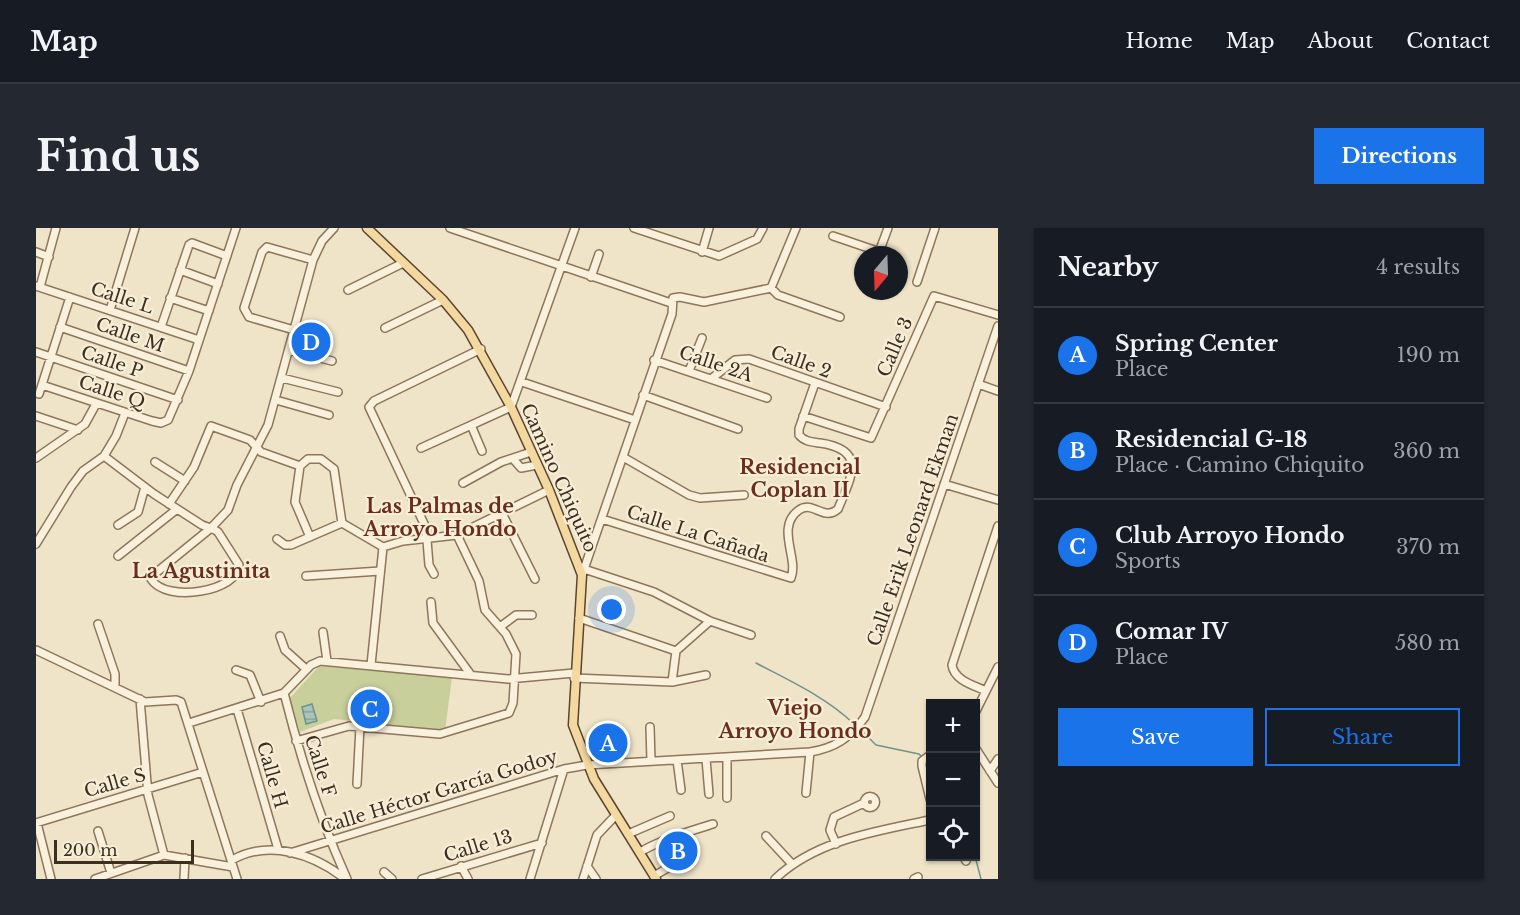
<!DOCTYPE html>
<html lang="en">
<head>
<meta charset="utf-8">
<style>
  :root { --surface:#171b24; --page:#242831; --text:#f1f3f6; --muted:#9ea1a6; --line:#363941; --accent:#1a73e8 }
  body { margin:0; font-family:"Libre Baskerville",serif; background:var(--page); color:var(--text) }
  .controls { position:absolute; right:18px; bottom:18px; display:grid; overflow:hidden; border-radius:0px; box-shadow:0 2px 4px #0004 }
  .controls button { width:54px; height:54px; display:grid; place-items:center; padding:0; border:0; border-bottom:2px solid var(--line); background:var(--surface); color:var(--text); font:30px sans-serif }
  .compass { position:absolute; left:818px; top:18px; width:54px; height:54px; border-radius:50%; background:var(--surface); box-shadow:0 2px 4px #0004; rotate:199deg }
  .scale { position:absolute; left:18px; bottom:15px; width:140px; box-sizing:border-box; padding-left:6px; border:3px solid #3d2e20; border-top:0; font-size:16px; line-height:21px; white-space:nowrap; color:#3d2e20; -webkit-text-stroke:4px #f7eed8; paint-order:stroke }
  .you { position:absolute; left:576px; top:382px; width:21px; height:21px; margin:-15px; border:4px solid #fff; border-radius:50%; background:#1a73e8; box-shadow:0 0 0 9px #1a73e833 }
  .badge { display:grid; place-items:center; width:39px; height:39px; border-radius:50%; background:var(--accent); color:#fff; font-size:20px; font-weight:700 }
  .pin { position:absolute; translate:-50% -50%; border:3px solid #fff; box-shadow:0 2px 6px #0006 }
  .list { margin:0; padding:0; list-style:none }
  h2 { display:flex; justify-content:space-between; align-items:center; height:78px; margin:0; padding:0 24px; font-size:26px }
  h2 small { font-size:20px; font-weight:400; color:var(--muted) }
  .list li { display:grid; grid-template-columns:39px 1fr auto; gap:18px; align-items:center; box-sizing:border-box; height:96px; padding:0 24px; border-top:2px solid var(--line) }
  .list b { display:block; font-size:22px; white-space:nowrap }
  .list p { margin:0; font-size:20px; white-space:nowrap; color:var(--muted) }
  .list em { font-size:20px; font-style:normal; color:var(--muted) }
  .actions { display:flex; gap:12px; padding:18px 24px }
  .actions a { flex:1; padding:14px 0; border:2px solid var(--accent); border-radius:0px; text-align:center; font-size:21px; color:var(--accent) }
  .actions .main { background:var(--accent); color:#fff }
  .icon { flex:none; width:33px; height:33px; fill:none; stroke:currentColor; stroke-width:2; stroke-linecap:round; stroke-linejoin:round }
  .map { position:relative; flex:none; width:962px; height:651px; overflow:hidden; border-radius:0px }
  header { display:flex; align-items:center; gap:36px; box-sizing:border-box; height:84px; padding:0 30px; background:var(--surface); border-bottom:2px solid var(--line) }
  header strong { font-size:28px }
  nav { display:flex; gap:33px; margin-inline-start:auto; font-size:21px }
  .intro { display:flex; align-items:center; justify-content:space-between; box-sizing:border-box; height:144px; padding:0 36px }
  h1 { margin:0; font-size:42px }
  .button { padding:15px 27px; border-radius:0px; background:var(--accent); color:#fff; font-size:21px; font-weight:700 }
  main { display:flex; gap:36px; padding:0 36px }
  aside { flex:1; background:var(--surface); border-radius:0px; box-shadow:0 2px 4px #0004 }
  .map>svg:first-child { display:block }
  .pitch { fill:#c9cf9b }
  .water { fill:url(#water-rules); stroke:#6f938a; stroke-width:1.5 }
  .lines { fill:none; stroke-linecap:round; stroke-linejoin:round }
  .stream { stroke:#6f938a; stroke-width:1.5 }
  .minor-casing { stroke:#8d765c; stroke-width:10 }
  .major-casing { stroke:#5b4430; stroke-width:11 }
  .minor { stroke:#faf1dc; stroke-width:7 }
  .major { stroke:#f3d9a0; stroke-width:8 }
  .labels { text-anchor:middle; stroke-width:4.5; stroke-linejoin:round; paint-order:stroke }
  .street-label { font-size:18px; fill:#3d2e20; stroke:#f7eed8 }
  .neighbourhood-label { font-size:20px; font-weight:bold; fill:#6b2e1e; stroke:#f7eed8 }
</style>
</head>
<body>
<header>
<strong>Map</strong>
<nav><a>Home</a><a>Map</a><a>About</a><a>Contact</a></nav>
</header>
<div class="intro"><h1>Find us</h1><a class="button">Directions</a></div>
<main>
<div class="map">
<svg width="962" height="651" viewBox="0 0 962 651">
  <defs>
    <pattern id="water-rules" width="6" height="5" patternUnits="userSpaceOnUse" patternTransform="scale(1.5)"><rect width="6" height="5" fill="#a9c4bc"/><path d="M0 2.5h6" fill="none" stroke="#8ba098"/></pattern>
  </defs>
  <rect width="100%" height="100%" fill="#f0e4c8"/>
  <!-- pitch -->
  <path class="pitch" d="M 283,438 L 416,449 L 409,503 L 298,491 L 264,504 L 253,471 Z"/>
  <!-- water -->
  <path class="water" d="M 276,476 L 281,493 L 270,496 L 266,479 Z"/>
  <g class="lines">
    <!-- stream -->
    <path class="stream" d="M 720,435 C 754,453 790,469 818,496
      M 824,501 L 840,517 L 883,526 L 886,529
      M 889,533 L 894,550
      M 939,628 L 945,651"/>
    <!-- minor casing -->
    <g class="minor-casing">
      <path id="minor" d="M 414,0 L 635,75
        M 598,0 L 683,28 L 721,11 L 727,0
        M 797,8 L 844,24
        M 0,24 L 13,29
        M 666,24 L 673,0
        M 842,27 L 852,0
        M 144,42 L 182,56
        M 555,49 L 563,26
        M 881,54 L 899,0
        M 0,58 L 163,112
        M 4,59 L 20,0
        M 735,60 L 742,67 L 804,89
        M 312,62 L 367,35
        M 134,70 L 173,83
        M 74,82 L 99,0
        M 24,99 L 153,143
        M 125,99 L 153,17 L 156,15 L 191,28
        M 349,100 L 407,72
        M 258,102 L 213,89 L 208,80 L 226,24 L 231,19 L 277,32
        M 253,122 L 296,133
        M 0,124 L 142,172
        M 618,132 L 731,170
        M 653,143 L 666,110
        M 246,150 L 302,164
        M 675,151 L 699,132 L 713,131 L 850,179
        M 486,154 L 599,192
        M 942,156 L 962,163
        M 6,157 L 116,193 L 125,195 L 132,192 L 153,143 L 200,0
        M 3,166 L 34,69
        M 607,167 L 702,201
        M 240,172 L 293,187
        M 0,188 L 42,202
        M 767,188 L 835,210 L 898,68 L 962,87
        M 435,197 L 446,223
        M 385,220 L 475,179 L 539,0
        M 68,228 L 118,266 L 166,297 C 171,299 177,300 182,304 L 203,337 C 203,363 130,376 115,351 L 116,348 L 175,300 L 192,282 L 201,257 L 232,197 L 277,32 L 286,13 L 298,0
        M 587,229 L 653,267 L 664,270 L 708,267
        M 0,230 L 49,196 L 60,176
        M 478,232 L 485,240 L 501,237
        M 119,234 L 149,253
        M 427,255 L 465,234 L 495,224
        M 908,256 L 962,272
        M 133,276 L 158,239 L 175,198 L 214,212 L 225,224 L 264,238
        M 466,285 L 499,351
        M 566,291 L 755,350 C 763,330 739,299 763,282 C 777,272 788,294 802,281 C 815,249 832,222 784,215 C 776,214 769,214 763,207 L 763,201 L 779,155
        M 82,297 L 102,284 L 109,259
        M 274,309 L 259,274 L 264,238 L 272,231 L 285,231 L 298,241 L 306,295
        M 241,311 L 249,317 L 255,317 L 306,295 L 347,319 L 367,313 L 421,307 L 513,262
        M 0,316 L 35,259 L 47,243 L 68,228 L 80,208 L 89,185
        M 82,328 L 141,281
        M 548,341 L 618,364 L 674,393 L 715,407
        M 398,346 L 393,337 L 390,300 L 333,179 L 338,173 L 445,121
        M 546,347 L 636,86 L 637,70 L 644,69 L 668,74 L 735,60 L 760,0
        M 270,348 L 344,343
        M 395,374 L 397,395 L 435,447
        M 543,390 L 640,423
        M 62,396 L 79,446 L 79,459
        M 464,399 L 480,387 L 496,387
        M 287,404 L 291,433
        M 244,408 L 249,422 L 270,441
        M 0,422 L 109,474 L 140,472 L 145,474 L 201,651
        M 335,437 L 347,319
        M 200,442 L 214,447 L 225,474
        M 538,450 L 636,454 L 670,447
        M 636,454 L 640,423 L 674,393
        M 950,463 C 937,457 918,452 916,437 L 962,298
        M 248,465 C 264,529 284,591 311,651
        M 104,471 L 112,567 L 128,627
        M 201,481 L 242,621
        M 940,483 L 962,439
        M 153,495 L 248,465 L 275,437 L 284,433 L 472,451 L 538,445
        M 614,499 L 615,533
        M 260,513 L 313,498 L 404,506 L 473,485 L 477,475 L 480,426 L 470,406 L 449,382 L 443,353 L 421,307
        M 940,521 L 962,555
        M 894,527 L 886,533 L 886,538 L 894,571
        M 691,530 L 691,570
        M 670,531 L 673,566
        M 641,532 L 645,562
        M 954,543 L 962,531
        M 321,556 L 324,499
        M 770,565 L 774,524
        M828.5 574a5.5 5.5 0 1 1 11 0a5.5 5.5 0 1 1-11 0Z
        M 0,595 L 167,544
        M 1,595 L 15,651
        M 62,603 L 75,645
        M 592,606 L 634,588
        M 730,608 L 756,636
        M 800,616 L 794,602 L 798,589 L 828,575
        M 604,624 C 627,611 651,604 677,596
        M 254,625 L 528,541 L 551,537 L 774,524 C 799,520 814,510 829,489 L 962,98
        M 927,628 L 930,633
        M 196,632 C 233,611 278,626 309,651
        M 425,638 L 432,651
        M 551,638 L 560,651
        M 348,644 L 356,651
        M 618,648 L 647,631
        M 59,651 L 128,627 L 197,639
        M 148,651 L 149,630
        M 386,651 L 506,615
        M 494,651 L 528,541
        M 547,651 L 561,607 L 580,587
        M 739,651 C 780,612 841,603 894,592
        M 878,651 L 882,649"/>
    </g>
    <!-- major casing -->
    <g class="major-casing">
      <path id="major" d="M 331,0 L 407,72 L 432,102 L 475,179 L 513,262 L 546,347 L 537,497 L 558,551 L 620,651"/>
    </g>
    <!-- minor -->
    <use href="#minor" class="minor"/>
    <!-- major -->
    <use href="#major" class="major"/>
  </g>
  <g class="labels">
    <!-- street labels -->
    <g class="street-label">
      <text transform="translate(86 70) rotate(18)" y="6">Calle L</text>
      <text transform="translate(94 107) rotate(19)" y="6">Calle M</text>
      <text transform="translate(859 119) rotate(-67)" y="6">Calle 3</text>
      <text transform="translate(76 134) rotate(19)" y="6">Calle P</text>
      <text transform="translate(765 134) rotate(20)" y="6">Calle 2</text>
      <text transform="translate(680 136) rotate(19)" y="6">Calle 2A</text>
      <text transform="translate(76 164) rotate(18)" y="6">Calle Q</text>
      <text transform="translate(523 250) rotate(66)" y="6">Camino Chiquito</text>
      <text transform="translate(877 302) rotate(-71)" y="6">Calle Erik Leonard Ekman</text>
      <text transform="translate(662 306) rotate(18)" y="6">Calle La Cañada</text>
      <text transform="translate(284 538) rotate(72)" y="6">Calle F</text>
      <text transform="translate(236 547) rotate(74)" y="6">Calle H</text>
      <text transform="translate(79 555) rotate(-16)" y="6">Calle S</text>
      <text transform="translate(403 564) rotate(-17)" y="6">Calle Héctor García Godoy</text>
      <text transform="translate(442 618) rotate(-17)" y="6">Calle 13</text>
    </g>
    <!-- neighbourhood labels -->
    <g class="neighbourhood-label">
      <text x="764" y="246">Residencial<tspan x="764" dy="23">Coplan II</tspan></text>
      <text x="404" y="285">Las Palmas de<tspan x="404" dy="23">Arroyo Hondo</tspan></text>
      <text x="165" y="350">La Agustinita</text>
      <text x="759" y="487">Viejo<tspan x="759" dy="23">Arroyo Hondo</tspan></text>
    </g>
  </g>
</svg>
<div class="controls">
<button>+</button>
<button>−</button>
<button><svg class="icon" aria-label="locate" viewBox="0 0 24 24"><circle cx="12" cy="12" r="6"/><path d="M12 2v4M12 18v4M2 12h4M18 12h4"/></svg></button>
</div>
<svg class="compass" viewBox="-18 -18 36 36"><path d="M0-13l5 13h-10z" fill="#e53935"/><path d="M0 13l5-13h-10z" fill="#9ea1a6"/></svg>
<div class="scale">200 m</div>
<div class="you"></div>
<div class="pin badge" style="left:572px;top:515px">A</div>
<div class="pin badge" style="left:642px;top:623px">B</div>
<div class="pin badge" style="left:334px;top:481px">C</div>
<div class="pin badge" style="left:275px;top:114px">D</div>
</div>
<aside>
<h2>Nearby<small>4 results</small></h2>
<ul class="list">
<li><span class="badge">A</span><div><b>Spring Center</b><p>Place</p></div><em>190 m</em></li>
<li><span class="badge">B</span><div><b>Residencial G-18</b><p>Place · Camino Chiquito</p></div><em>360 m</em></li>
<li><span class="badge">C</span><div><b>Club Arroyo Hondo</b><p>Sports</p></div><em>370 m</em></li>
<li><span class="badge">D</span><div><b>Comar IV</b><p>Place</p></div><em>580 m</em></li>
</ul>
<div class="actions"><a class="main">Save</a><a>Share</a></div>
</aside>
</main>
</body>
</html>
